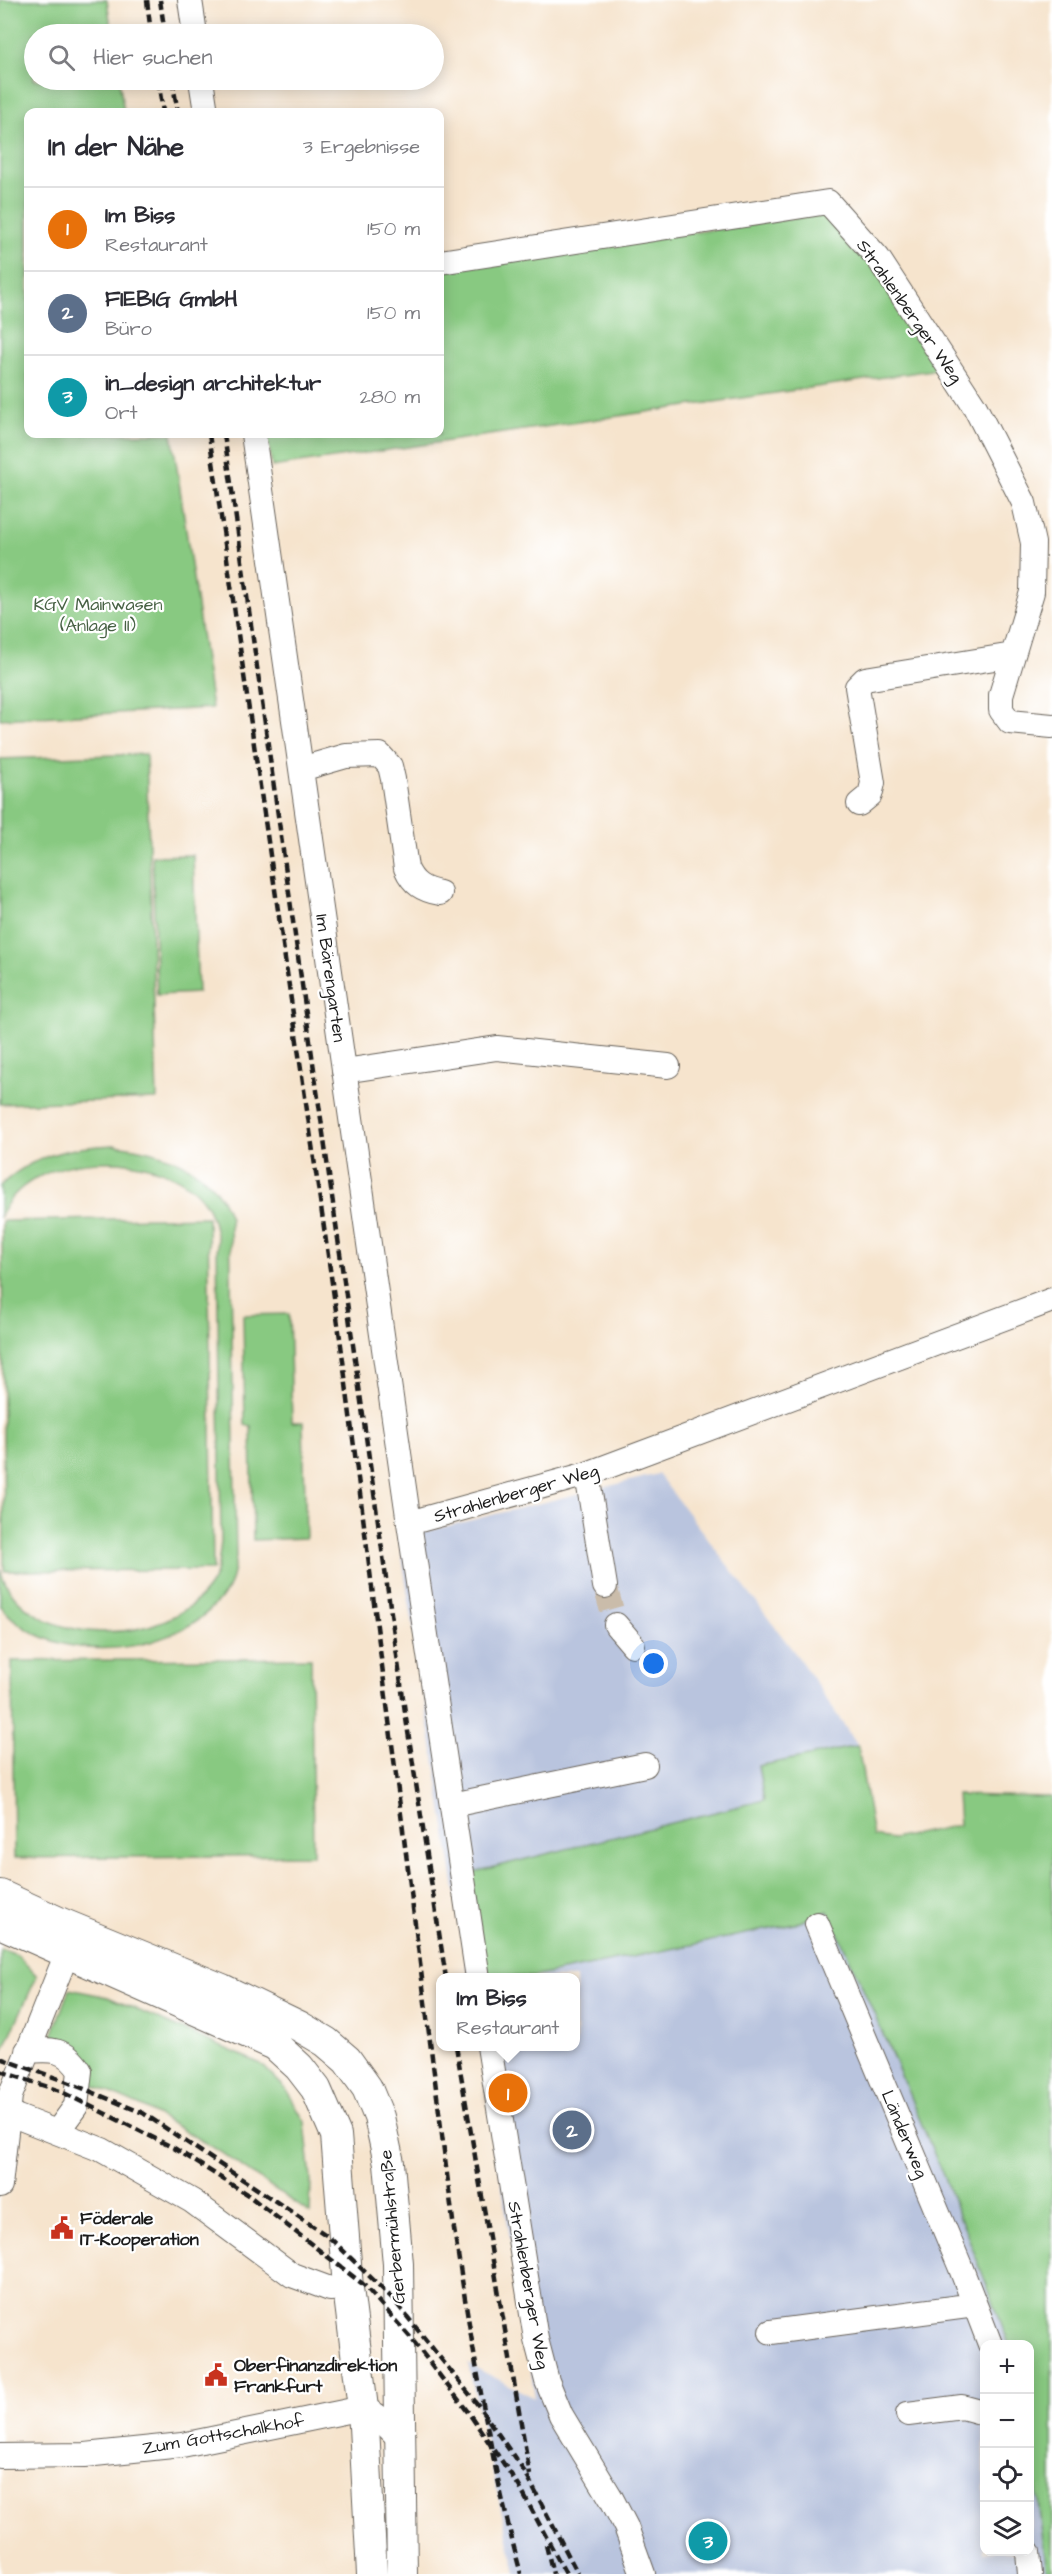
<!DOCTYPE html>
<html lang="de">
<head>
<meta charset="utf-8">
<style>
  :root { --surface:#fff; --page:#f2f2f3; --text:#2b2b33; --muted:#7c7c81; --line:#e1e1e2; --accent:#c8321e }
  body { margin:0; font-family:"Architects Daughter",sans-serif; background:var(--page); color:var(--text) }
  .controls { position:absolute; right:18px; bottom:18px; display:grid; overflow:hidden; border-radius:12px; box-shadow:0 3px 15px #0003 }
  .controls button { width:54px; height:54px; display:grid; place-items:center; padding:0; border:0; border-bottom:2px solid var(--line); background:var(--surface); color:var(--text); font:30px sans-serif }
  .you { position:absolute; left:654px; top:1664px; width:21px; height:21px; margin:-15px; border:4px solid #fff; border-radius:50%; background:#1a73e8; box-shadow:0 0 0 9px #1a73e833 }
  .badge { display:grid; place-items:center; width:39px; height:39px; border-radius:50%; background:var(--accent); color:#fff; font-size:20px; font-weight:700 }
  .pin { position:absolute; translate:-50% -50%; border:3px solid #fff; box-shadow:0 2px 6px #0006 }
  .popup { position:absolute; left:436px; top:1973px; width:144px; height:78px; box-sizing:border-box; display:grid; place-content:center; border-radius:12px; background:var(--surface); filter:drop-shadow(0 2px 4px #0005); font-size:20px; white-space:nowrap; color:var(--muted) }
  .popup b { font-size:22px; color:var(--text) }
  .popup::after { content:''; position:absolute; left:50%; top:100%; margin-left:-12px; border:12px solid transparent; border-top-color:var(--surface) }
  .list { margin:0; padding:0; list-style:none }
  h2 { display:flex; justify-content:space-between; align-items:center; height:78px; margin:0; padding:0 24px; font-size:26px }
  h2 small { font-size:20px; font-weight:400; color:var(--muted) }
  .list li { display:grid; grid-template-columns:39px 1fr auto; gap:18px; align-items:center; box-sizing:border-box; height:84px; padding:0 24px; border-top:2px solid var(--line) }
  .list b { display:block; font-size:22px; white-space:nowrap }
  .list p { margin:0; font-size:20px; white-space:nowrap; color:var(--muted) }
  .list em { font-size:20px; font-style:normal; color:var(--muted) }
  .icon { flex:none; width:33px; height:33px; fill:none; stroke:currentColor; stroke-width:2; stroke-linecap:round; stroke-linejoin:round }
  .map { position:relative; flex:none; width:1052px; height:2574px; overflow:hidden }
  .search { position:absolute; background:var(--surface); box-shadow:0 3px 15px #0003; left:24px; top:24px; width:420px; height:66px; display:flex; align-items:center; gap:15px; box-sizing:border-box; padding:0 21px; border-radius:33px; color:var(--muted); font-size:22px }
  .panel { position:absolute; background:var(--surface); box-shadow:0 3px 15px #0003; left:24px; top:108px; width:420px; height:330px; border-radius:12px }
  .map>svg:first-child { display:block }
  .industrial { fill:#b9c4de }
  .green { fill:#88c981; stroke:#52724e; stroke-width:1.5 }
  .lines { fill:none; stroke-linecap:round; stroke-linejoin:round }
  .minor-tunnel { stroke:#cabcaa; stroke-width:24; stroke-dasharray:24 12; stroke-linecap:butt }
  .minor-casing { stroke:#68625a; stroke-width:26 }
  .major-casing { stroke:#68625a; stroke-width:32 }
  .minor { stroke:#fff; stroke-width:24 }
  .major { stroke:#fff; stroke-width:30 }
  .rail { stroke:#1c1c1c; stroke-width:4.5; stroke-dasharray:9 4.5; stroke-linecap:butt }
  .labels { text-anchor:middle; stroke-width:4.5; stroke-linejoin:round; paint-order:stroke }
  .street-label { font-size:18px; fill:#1c1c1c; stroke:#fff }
  .park-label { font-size:18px; fill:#476144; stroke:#fff }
  .poi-label { font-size:18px; font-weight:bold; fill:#1c1c1c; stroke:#fff; text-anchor:start }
</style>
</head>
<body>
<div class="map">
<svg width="1052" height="2574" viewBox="0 0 1052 2574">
  <rect width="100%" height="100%" fill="#fff"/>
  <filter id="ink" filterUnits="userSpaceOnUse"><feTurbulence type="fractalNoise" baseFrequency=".0167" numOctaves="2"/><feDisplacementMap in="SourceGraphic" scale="12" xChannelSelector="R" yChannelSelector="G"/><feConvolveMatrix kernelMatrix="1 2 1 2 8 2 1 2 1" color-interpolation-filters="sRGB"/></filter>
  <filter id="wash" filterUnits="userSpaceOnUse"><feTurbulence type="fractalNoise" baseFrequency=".008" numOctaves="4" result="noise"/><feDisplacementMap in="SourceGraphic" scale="24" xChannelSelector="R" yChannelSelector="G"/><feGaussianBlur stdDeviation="1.35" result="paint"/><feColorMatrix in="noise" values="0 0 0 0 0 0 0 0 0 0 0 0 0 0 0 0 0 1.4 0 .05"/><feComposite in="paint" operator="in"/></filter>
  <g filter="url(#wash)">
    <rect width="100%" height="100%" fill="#f6e4cd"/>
    <!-- industrial -->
    <path class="industrial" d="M 658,1474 L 798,1657 L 858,1746 L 873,1836 L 818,1888 L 910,2092 L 975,2250 L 1009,2344 L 984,2344 L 984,2552 L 1030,2552 L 1030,2438 L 1047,2574 L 516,2574 L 468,2364 L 535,2398 L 480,2047 L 576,2046 L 576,1978 L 469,1977 L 399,1538 Z"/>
    <!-- green -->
    <path class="green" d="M 0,0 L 107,0 L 112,34 L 34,34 L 34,80 L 119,80 L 124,112 L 28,112 L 28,434 L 172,434 L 212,708 L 0,719 Z
      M 830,213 L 870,261 L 939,369 L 272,467 L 267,434 L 440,434 L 440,268 Z
      M 146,754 L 157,1099 L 0,1104 L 0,759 Z
      M 193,855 L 198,993 L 157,995 L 152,856 Z
      M 115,1145 C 164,1151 214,1167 230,1218 L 236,1557 C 234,1566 233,1579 228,1588 C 185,1658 52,1672 0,1605 L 0,1569 C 24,1651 171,1650 212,1582 C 219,1570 219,1555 221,1542 L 217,1238 C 214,1225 212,1213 205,1203 C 165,1144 25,1148 0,1218 L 0,1186 C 32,1155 72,1146 115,1145 Z
      M 208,1217 L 213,1570 L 4,1571 L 2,1221 Z
      M 289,1314 L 292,1422 L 303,1422 L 306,1538 L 253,1540 L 251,1426 L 245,1425 L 243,1315 Z
      M 311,1658 L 313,1855 L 14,1858 L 12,1661 Z
      M 858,1746 L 873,1836 L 893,1839 L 959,1825 L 957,1795 L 1052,1797 L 1052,2574 L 1047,2574 L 1030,2438 L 1030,2344 L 1009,2344 C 955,2197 893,2054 828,1911 L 795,1924 L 533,1977 L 487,1977 L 470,1873 L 764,1800 L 758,1766 Z
      M 0,1949 L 17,1955 L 37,1976 L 3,2051 L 0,2050 Z
      M 69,1989 L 108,1997 L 261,2064 L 286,2089 L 305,2122 L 311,2179 L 310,2213 L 214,2148 L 141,2106 L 88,2083 L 50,2041 Z"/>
  </g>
  <g filter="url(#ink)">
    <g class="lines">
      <!-- minor-tunnel -->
      <path class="minor-tunnel" d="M 605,1586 L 616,1625"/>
      <!-- minor casing -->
      <g class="minor-casing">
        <path id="minor" d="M 190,0 L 195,34
          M 201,80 L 206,112
          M 440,262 L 828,202 L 878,258 L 975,407 L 1024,503 L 1033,543 L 1032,592 L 1001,695 L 1001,710 L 1010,722 L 1052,726
          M 253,434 L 409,1523 L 478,1978
          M 301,769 L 346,756 L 380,755 L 390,766 L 393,779 L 406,868 C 413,884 423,890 440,893
          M 859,804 L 870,795 L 873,783 L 857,687 L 865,679 L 1013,655
          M 344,1071 L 497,1048 L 668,1066
          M 587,1474 L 605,1586
          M 409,1523 L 587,1474 L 1052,1300
          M 616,1625 L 633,1645
          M 452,1805 L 645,1765
          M 817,1924 L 960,2266 L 990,2344
          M 489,2046 L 536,2339 L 547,2381 L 561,2415 L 611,2498 L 626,2527 L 643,2574
          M 27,2051 C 52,2049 65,2048 80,2071 L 76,2106 L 57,2132
          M 0,2110 L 102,2150 L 192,2201 L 292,2275 L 330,2289 L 348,2288
          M 0,2186 L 10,2096 L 67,1953 L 64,1937
          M 771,2332 L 975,2305
          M 908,2414 L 962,2407 L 984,2413
          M 0,2456 L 85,2455 L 182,2445 L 363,2408 L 376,2415 L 398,2437
          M 1028,2552 L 1030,2574"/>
      </g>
      <!-- major casing -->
      <g class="major-casing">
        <path id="major" d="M 0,1895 L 61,1923 L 222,1989 L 299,2026 L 326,2042 L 347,2060 L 367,2088 L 379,2117 L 389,2163 L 398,2264 L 402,2574
          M 0,1923 L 275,2045 L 299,2067 L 316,2089 L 336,2135 L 348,2288 L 363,2408 L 372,2574"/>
      </g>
      <!-- minor -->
      <use href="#minor" class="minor"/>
      <!-- major -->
      <use href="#major" class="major"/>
      <!-- rail -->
      <path class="rail" d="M 147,0 L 151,34
        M 160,0 L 165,34
        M 158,80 L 163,112
        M 172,80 L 178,112
        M 209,434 L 341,1345 L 454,2229 C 472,2344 490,2461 521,2574
        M 224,434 L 405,1712 L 446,1978
        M 456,2046 L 530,2475
        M 0,2058 L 65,2081 L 143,2113 L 329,2237 L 393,2299 L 478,2405 L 526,2474 L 578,2574
        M 0,2071 L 60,2091 L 174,2148 L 248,2195 L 364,2285 L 410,2337 L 468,2412 L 519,2486 L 566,2574
        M 546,2545 L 553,2574"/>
    </g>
  </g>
  <!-- icons -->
  <defs>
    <g id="civic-bare" transform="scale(1.8)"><path d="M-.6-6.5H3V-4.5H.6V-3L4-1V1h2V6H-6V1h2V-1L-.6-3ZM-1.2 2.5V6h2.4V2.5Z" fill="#c8321e" stroke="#fff" stroke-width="2.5" paint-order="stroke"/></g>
  </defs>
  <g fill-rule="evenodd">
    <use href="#civic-bare" x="62" y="2228"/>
    <use href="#civic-bare" x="216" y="2375"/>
  </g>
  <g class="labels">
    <!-- street labels -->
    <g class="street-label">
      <text transform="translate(910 311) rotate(55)" y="6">Strahlenberger Weg</text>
      <text transform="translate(331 978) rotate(82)" y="6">Im Bärengarten</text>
      <text transform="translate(516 1493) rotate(-16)" y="6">Strahlenberger Weg</text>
      <text transform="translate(905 2134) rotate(67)" y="6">Länderweg</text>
      <text transform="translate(392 2227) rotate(-95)" y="6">Gerbermühlstraße</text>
      <text transform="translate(529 2285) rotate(80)" y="6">Strahlenberger Weg</text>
      <text transform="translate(223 2434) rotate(-10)" y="6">Zum Gottschalkhof</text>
    </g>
    <!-- park labels -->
    <g class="park-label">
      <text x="98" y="610">KGV Mainwasen<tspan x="98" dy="21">(Anlage II)</tspan></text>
    </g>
    <!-- poi labels -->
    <g class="poi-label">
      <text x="80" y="2224">Föderale<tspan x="80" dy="21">IT-Kooperation</tspan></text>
      <text x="234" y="2371">Oberfinanzdirektion<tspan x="234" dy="21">Frankfurt</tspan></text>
    </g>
  </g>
</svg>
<div class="controls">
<button>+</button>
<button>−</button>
<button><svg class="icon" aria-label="locate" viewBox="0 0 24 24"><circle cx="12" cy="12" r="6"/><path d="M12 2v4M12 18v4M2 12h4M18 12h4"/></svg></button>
<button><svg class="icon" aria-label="layers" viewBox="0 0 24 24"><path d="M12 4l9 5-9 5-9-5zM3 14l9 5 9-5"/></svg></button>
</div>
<div class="you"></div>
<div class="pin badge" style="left:508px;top:2093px;background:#e8710a">1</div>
<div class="popup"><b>Im Biss</b>Restaurant</div>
<div class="pin badge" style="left:572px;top:2130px;background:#5c6f8a">2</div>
<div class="pin badge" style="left:708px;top:2541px;background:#0f9aa8">3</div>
<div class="search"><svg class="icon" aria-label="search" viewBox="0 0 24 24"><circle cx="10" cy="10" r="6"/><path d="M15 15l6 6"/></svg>Hier suchen</div>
<section class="panel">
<h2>In der Nähe<small>3 Ergebnisse</small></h2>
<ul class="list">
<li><span class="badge" style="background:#e8710a">1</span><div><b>Im Biss</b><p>Restaurant</p></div><em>150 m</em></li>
<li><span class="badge" style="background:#5c6f8a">2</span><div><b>FIEBIG GmbH</b><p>Büro</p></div><em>150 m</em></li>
<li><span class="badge" style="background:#0f9aa8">3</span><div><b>in_design architektur</b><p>Ort</p></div><em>280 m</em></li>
</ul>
</section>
</div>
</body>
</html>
